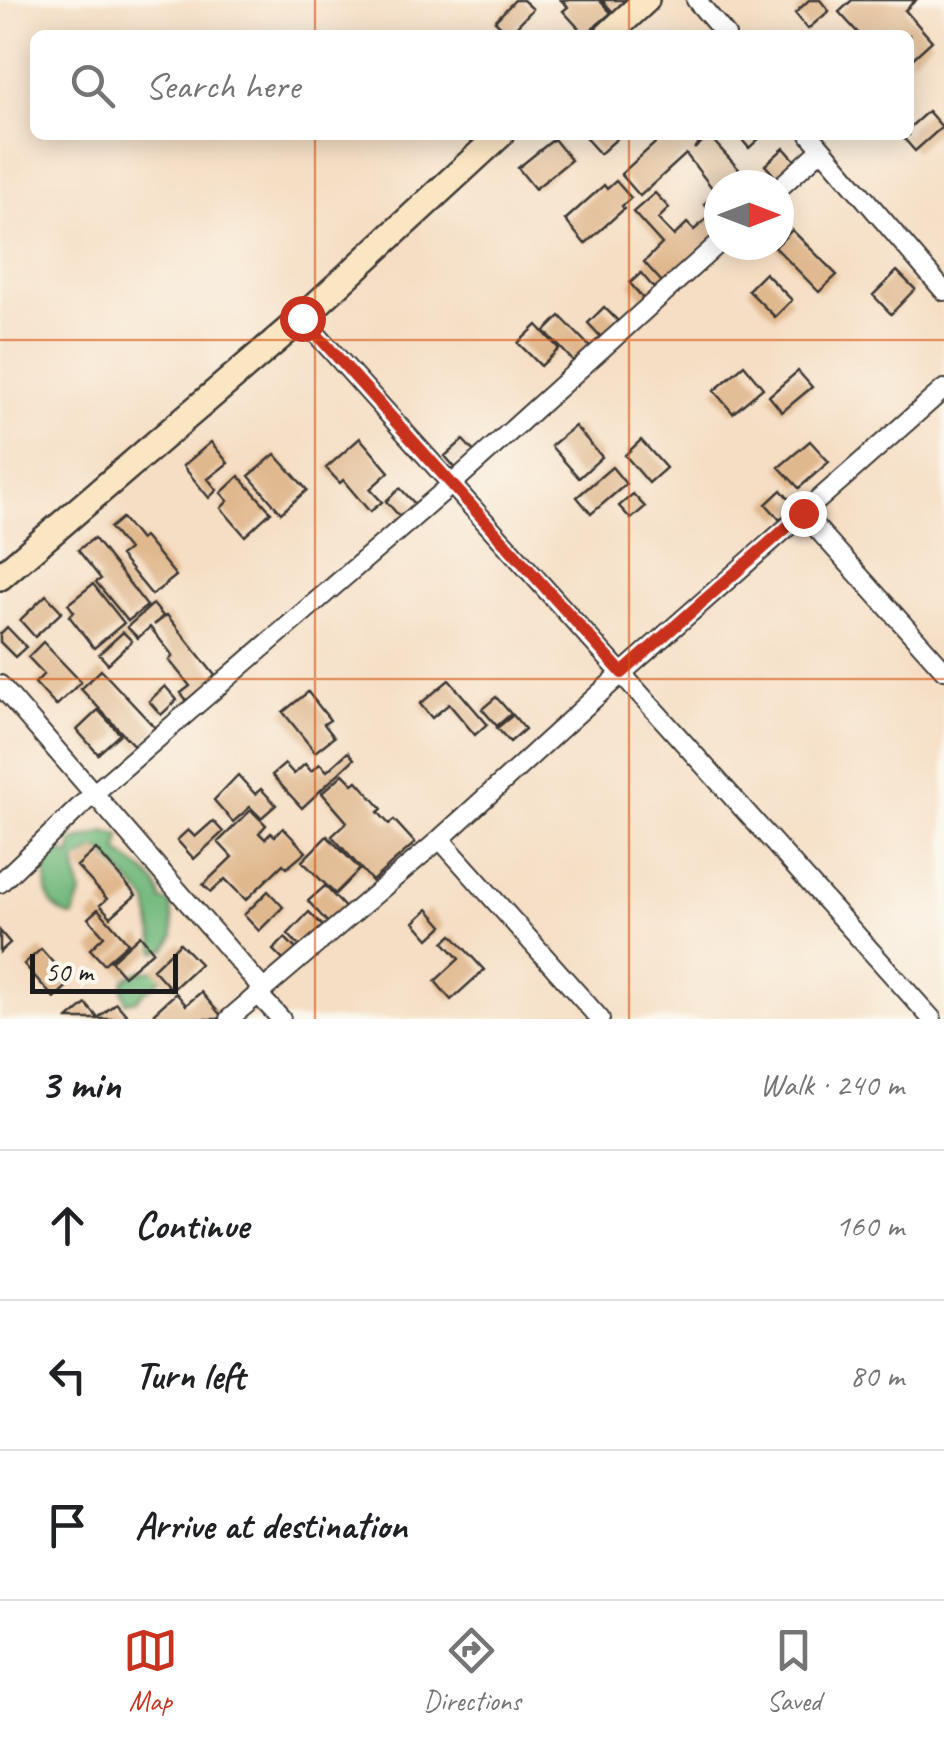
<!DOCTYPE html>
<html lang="en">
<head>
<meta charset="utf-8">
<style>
  :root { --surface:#fff; --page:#f2f2f2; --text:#202124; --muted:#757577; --line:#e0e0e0; --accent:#c8321e }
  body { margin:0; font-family:Caveat,sans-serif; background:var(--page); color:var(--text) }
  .compass { position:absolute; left:704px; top:170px; width:90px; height:90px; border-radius:50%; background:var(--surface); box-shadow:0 5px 25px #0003; rotate:90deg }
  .scale { position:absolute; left:30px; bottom:25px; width:148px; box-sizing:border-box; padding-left:10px; border:5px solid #1c1c1c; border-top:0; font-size:28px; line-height:35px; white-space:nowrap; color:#1c1c1c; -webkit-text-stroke:8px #fbf7ec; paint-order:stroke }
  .stop { position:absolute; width:30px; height:30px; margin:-22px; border:8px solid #c8321e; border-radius:50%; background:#fff }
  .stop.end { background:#c8321e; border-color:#fff; box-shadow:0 2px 10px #0008 }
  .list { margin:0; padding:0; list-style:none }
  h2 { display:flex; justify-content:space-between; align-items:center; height:130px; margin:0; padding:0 40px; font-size:42px }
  h2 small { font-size:32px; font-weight:400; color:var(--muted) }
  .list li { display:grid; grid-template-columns:65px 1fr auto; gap:30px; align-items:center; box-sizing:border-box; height:150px; padding:0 40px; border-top:2px solid var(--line) }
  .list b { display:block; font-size:38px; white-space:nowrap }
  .list em { font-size:32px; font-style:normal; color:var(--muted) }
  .icon { flex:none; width:55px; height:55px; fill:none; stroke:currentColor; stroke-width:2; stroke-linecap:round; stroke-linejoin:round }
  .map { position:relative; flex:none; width:944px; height:1019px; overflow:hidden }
  .search { position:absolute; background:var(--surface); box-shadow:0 5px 25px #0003; left:30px; right:30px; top:30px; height:110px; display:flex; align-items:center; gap:25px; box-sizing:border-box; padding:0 35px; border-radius:15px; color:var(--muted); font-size:38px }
  .sheet { height:580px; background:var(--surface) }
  nav { display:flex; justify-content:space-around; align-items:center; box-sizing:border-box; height:140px; border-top:2px solid var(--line); background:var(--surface); font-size:28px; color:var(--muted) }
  nav a { display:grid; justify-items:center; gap:5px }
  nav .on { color:var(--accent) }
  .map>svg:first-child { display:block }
  .forest { fill:#73b97e; stroke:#486a4d; stroke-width:2.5 }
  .building { fill:#e0b88e }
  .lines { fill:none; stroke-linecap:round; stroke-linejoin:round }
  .street-casing { stroke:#3d3935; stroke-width:22 }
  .secondary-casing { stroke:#3d3935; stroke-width:30 }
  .street { stroke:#fff; stroke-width:18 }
  .secondary { stroke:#fbe6c4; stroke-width:25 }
  .route { stroke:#c8321e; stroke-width:12 }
  .grid { fill:none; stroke:#d4530e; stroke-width:2.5; stroke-opacity:0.55 }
</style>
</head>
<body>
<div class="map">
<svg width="944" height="1019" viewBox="0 0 944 1019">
  <rect width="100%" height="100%" fill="#fbf7ec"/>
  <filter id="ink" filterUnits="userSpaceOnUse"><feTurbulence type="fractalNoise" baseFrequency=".01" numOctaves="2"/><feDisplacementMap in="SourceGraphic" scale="20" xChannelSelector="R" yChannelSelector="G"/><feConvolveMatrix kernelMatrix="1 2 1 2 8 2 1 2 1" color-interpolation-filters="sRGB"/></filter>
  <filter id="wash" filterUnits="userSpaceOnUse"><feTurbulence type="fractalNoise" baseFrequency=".0048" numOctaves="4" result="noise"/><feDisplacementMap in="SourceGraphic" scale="40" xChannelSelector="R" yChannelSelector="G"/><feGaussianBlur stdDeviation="2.25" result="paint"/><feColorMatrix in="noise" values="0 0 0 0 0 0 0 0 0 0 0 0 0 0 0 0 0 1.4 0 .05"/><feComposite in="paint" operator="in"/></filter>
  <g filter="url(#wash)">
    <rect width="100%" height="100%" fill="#f5dec4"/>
    <!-- forest -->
    <path class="forest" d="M 105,832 L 121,835 L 118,852 C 136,866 158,876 161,899 L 171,905 L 174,936 L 166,950 L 156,952 L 148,902 L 102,851 L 93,851 L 75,862 L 81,895 L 73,917 C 43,907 46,890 47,863 L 60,851 L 71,856 L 72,842 Z
      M 158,970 L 163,976 C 156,987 144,989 137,1000 L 126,1002 L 122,987 L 125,979 L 141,971 Z"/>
    <g id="blocks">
      <!-- building -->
      <path class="building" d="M 515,0 L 523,0 L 533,9 L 509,34 L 495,21 Z
        M 561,0 L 599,0 L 611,13 L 585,35 L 563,11 L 568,7 Z
        M 602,0 L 625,0 L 613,12 Z
        M 809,0 L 820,0 L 829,11 L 808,29 L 795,13 Z
        M 852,0 L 916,0 L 905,10 L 932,41 L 909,62 L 909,35 L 860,35 L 839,12 Z
        M 928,111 L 942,127 L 915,151 L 901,135 L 909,135 L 909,128 Z
        M 583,135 L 621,135 L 600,154 Z
        M 664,135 L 707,135 L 694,149 L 709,136 L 753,185 L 719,185 L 719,235 L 663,283 L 644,262 L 662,244 L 633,212 L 655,193 L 669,208 L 658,219 L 674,236 L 687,223 L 694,230 L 713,213 L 704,204 L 716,193 L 686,154 L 640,196 L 621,174 Z
        M 738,135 L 763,135 L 749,148 Z
        M 554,139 L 571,160 L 535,189 L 518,168 Z
        M 784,148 L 800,166 L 781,183 L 765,165 Z
        M 616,181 L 631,198 L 622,206 L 624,209 L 585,244 L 565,220 L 604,185 L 607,189 Z
        M 792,230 L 837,275 L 819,292 L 775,247 Z
        M 897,271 L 915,289 L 891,314 L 873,295 Z
        M 641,273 L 658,293 L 646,302 L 630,283 Z
        M 765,273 L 792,300 L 775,317 L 748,290 Z
        M 604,307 L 621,324 L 604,340 L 588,323 Z
        M 560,316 L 593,350 L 577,365 L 545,331 Z
        M 537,325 L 559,349 L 541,366 L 518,343 Z
        M 744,365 L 763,388 L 733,413 L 714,391 Z
        M 798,371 L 812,387 L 782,412 L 769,396 Z
        M 575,426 L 602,457 L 579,478 L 551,446 Z
        M 360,438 L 389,472 L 370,489 L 382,502 L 370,512 L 343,480 L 340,483 L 326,468 Z
        M 463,440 L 477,455 L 459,472 L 445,456 Z
        M 641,440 L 666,468 L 649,483 L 625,455 Z
        M 810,441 L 829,462 L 799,488 L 779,467 Z
        M 211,442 L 228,463 L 208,479 L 217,490 L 209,498 L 183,466 Z
        M 275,454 L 307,490 L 281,513 L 249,476 Z
        M 612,467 L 626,484 L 591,514 L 577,497 Z
        M 239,476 L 271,512 L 245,536 L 221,508 L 228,501 L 221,493 Z
        M 400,488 L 416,505 L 401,518 L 386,501 Z
        M 781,490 L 795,506 L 780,520 L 766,504 Z
        M 633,494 L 645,507 L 631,519 L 619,506 Z
        M 122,518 L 140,540 L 144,537 L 176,576 L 152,595 L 120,556 L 128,550 L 110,528 Z
        M 94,538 L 147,606 L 128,621 L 96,582 L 101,579 L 78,550 Z
        M 93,584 L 124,623 L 94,648 L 69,616 L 74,612 L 68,604 Z
        M 46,595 L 62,612 L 35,637 L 20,620 Z
        M 153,604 L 163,616 L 154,625 L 167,615 L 221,683 L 192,707 L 181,693 L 190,686 L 169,660 L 173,656 L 150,627 L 138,638 L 127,627 Z
        M 7,627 L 26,647 L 15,657 L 0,642 L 0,634 Z
        M 123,632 L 132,641 L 108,664 L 99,654 Z
        M 43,642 L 81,682 L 56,706 L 35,683 L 44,674 L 28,657 Z
        M 101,670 L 158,731 L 138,750 L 81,689 Z
        M 449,680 L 487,724 L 475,735 L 449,704 L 432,718 L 420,704 Z
        M 165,686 L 177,700 L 161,715 L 149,701 Z
        M 308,692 L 330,720 L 324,724 L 334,737 L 315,752 L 283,712 Z
        M 496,697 L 511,714 L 497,726 L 482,709 Z
        M 98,710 L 120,734 L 98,754 L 77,730 Z
        M 513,715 L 525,729 L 510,742 L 497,728 Z
        M 348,752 L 354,759 L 302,808 L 272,775 L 285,764 L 294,774 L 305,764 L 311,771 L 320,764 L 327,771 Z
        M 343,774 L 353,784 L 357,781 L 382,809 L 378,812 L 389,824 L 394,820 L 415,843 L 372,881 L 332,836 L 347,822 L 322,793 Z
        M 238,775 L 255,794 L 261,789 L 276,805 L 261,818 L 250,807 L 233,822 L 214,800 Z
        M 251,810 L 266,825 L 259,833 L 265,839 L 271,833 L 275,836 L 283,828 L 306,852 L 287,868 L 283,864 L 246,900 L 225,879 L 211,892 L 203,885 L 232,857 L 218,842 Z
        M 213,821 L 223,832 L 194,859 L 177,840 L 188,830 L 195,837 Z
        M 327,836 L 360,869 L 335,894 L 302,861 Z
        M 96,849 L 136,895 L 111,917 L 100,905 L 107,899 L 77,866 Z
        M 325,886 L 349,912 L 332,927 L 308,901 Z
        M 268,891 L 283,907 L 259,931 L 244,915 Z
        M 98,909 L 128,943 L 104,964 L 90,949 L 104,936 L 88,918 Z
        M 428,909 L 443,926 L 429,939 L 414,922 Z
        M 309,912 L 324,927 L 302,949 L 288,934 Z
        M 0,931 L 10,943 L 0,952 Z
        M 140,935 L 153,951 L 124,976 L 111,961 Z
        M 452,935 L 484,970 L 451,1000 L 435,981 L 459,959 L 444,942 Z
        M 285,938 L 298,951 L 286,963 L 273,950 Z
        M 180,943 L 200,964 L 172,990 L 153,969 Z
        M 41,949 L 71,983 L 54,998 L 24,964 Z
        M 201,992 L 224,1019 L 160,1019 L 154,1013 L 176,993 L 186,1005 Z
        M 116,1003 L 130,1019 L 68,1019 L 86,1004 L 98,1018 Z"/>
    </g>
  </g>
  <g filter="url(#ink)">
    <use href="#blocks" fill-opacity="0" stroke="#3d3935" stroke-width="2.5"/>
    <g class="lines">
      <!-- street casing -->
      <g class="street-casing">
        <path id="street" d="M 696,0 L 726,35
          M 810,135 L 944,291
          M 779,188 L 822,149
          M 302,318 L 932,1019
          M 803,513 L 944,670
          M 0,685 L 262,988
          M 440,839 L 600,1019
          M 0,883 L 92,795 L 452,484 L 719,243
          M 257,993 L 281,1019
          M 229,1019 L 440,839 L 622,673 L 944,389"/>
      </g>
      <!-- secondary casing -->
      <g class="secondary-casing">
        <path id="secondary" d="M 608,35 L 646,0
          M 0,577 L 302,318 L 500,135"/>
      </g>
      <!-- street -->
      <use href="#street" class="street"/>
      <!-- secondary -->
      <use href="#secondary" class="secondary"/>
    </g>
  </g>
  <g class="lines" filter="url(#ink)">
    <!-- route -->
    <path class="route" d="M 302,318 L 622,673 L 803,513"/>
  </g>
  <!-- grid -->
  <path class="grid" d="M 315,0 L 315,35M 629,0 L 629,35M 315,135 L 315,1019M 629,135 L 629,1019M 0,340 L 944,340M 0,679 L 944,679"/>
</svg>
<svg class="compass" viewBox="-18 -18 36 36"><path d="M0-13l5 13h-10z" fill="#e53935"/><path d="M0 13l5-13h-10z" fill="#757577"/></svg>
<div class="scale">50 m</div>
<div class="stop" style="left:302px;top:318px"></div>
<div class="stop end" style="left:803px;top:513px"></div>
<div class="search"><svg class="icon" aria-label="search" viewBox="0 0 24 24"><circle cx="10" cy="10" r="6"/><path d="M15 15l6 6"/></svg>Search here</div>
</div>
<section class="sheet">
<h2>3 min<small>Walk · 240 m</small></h2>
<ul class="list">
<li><svg class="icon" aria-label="ahead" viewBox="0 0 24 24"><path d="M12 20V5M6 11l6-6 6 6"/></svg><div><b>Continue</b></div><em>160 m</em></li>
<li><svg class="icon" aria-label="left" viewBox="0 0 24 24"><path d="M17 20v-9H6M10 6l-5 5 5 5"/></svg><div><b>Turn left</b></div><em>80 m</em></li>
<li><svg class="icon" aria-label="arrive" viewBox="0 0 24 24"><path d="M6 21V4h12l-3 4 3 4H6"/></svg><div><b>Arrive at destination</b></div></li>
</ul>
</section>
<nav>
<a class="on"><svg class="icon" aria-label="map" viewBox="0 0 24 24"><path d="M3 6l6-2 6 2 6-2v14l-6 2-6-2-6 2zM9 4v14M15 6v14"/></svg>Map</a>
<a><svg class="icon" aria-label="directions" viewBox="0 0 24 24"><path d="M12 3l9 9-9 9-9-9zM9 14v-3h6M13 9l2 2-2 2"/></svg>Directions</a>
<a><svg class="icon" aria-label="saved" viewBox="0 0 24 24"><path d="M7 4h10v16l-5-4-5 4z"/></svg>Saved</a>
</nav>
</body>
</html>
